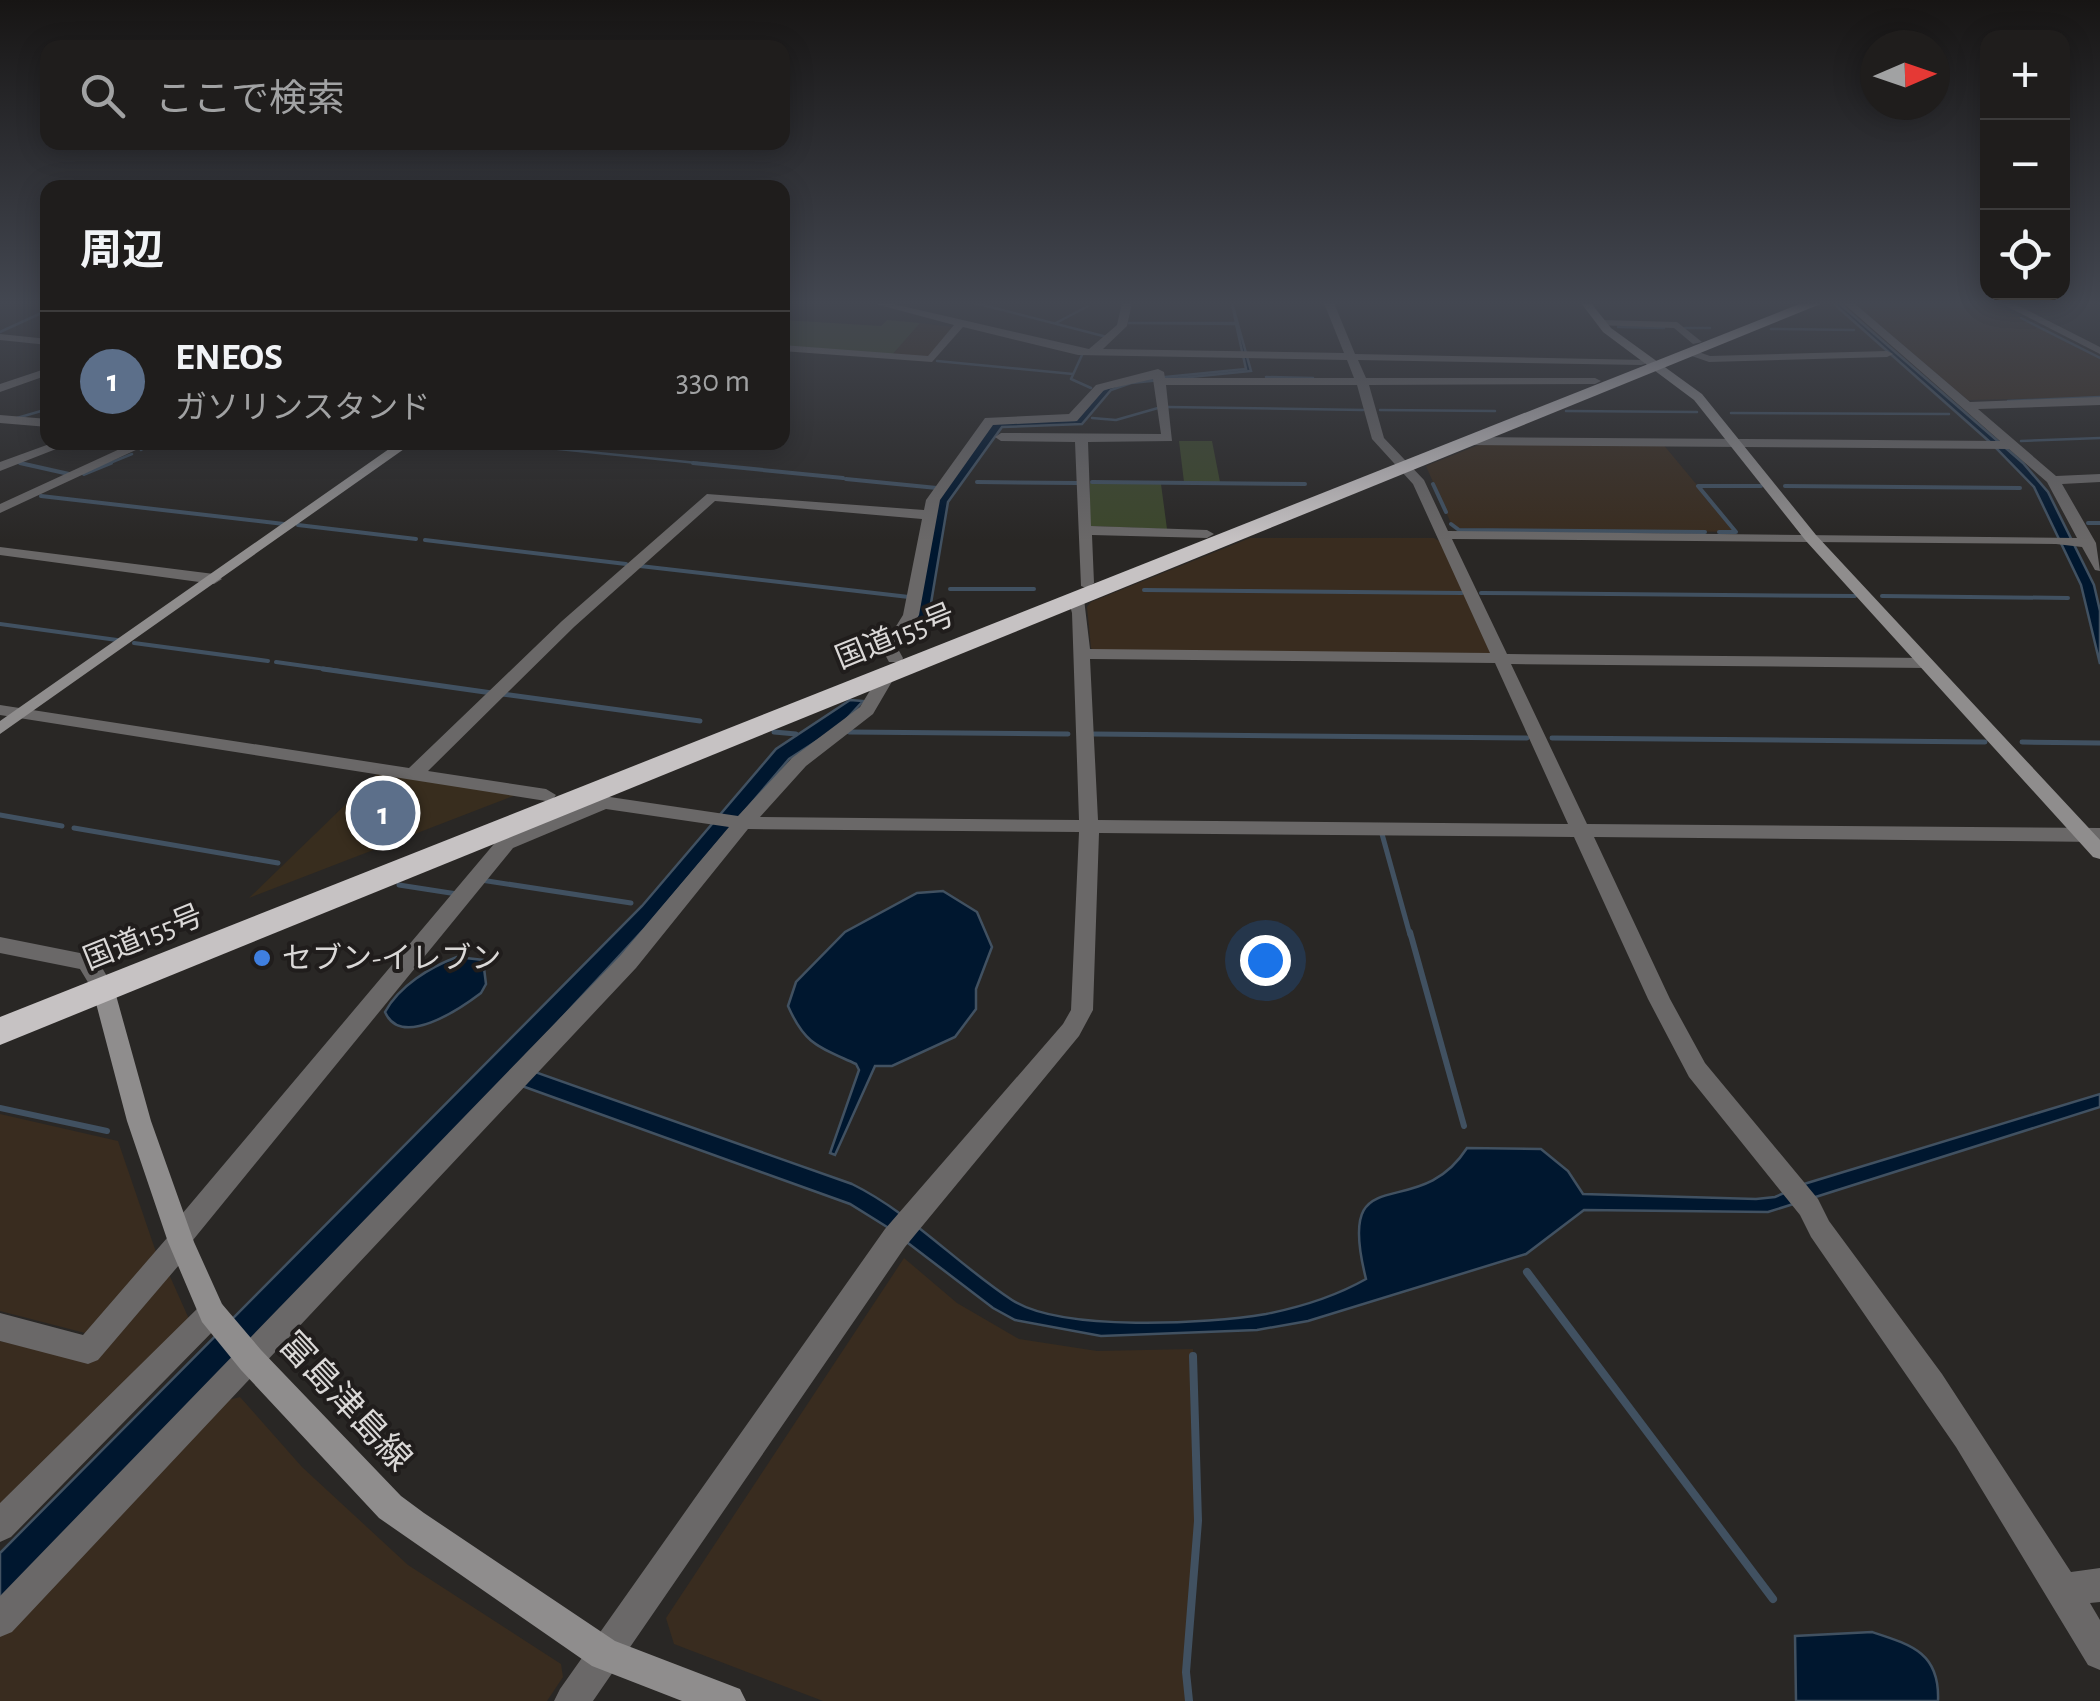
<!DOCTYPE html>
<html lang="ja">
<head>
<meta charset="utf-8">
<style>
  :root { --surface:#1f1d1c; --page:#272625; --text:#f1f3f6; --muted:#a1a2a3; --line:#3c3b3b; --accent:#f888eb }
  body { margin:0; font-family:"Alegreya Sans","Noto Sans JP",sans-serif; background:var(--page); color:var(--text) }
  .controls { position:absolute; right:30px; top:30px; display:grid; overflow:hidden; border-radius:20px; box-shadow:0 5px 25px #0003 }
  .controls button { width:90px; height:90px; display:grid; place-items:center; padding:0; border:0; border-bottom:2px solid var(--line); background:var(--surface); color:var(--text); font:50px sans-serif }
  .compass { position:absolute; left:1860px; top:30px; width:90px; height:90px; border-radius:50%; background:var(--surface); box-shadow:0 5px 25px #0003; rotate:88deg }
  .you { position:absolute; left:1265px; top:960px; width:35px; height:35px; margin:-25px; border:8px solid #fff; border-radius:50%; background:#1a73e8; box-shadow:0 0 0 15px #1a73e833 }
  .badge { display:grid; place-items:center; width:65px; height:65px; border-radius:50%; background:var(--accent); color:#fff; font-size:32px; font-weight:700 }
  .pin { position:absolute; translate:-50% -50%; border:5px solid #fff; box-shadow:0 2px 10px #0006 }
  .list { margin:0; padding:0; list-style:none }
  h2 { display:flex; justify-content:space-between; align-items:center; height:130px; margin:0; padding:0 40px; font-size:42px }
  h2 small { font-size:32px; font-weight:400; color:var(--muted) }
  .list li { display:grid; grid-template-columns:65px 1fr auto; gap:30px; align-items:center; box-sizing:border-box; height:140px; padding:0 40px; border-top:2px solid var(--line) }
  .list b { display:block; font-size:38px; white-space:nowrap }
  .list p { margin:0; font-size:32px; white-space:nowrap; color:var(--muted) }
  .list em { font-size:32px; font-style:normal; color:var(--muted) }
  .icon { flex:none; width:55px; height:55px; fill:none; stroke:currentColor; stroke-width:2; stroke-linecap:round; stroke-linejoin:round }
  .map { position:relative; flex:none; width:2100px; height:1701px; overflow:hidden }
  .search { position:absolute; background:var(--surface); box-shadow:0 5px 25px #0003; left:40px; top:40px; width:750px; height:110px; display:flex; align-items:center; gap:25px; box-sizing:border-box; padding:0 35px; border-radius:20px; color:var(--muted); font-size:38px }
  .panel { position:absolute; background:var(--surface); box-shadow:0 5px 25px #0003; left:40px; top:180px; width:750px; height:270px; border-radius:20px }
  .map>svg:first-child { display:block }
  .commercial { fill:#382d1e }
  .industrial { fill:#392c1f }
  .green { fill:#3c472b }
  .water { fill:#00172f; stroke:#415161; stroke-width:2.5 }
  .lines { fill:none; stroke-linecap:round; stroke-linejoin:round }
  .stream-far4 { stroke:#415161; stroke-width:2.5 }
  .stream-far3 { stroke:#415161; stroke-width:4 }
  .stream-far2 { stroke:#415161; stroke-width:5 }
  .stream-far1 { stroke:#415161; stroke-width:6 }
  .stream { stroke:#415161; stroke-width:8 }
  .street { fill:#6a6868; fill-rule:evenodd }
  .secondary { fill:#8f8d8d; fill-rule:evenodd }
  .highway { fill:#c6c2c3; fill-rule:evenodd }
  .shop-dot { fill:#3f7fe0; stroke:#201d1c; stroke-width:4 }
  .labels { text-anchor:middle; stroke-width:8; stroke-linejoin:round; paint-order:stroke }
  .street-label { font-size:30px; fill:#dad8d7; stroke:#201d1c }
  .poi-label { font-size:30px; fill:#dad8d7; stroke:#201d1c; text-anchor:start }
  .near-street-label { font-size:35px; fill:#dad8d7; stroke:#201d1c }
</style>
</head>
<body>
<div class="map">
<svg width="2100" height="1701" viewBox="0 0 2100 1701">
  <rect width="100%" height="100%" fill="#292725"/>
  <!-- commercial -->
  <path class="commercial" d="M 379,772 L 521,793 L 249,898 Z"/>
  <!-- industrial -->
  <path class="industrial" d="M 1854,303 L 1992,303 L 2100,358 L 2100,397 L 1968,400 Z
    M 920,323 L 952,327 L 929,357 L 891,356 Z
    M 1486,442 L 1662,443 L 1736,532 L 1453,528 L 1426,466 Z
    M 1250,538 L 1434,538 L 1441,542 L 1491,653 L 1098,652 L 1091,648 L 1087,607 L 1091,602 Z
    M 0,1114 L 118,1141 L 157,1255 L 89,1334 L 0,1311 Z
    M 904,1258 L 957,1303 L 1019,1339 L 1097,1351 L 1193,1349 L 1198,1521 L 1186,1672 L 1189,1701 L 823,1701 L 674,1644 L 666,1618 Z
    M 168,1272 L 189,1319 L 0,1508 L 0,1341 L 91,1363 Z
    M 240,1397 L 302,1467 L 408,1565 L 561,1664 L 563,1677 L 547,1701 L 0,1701 L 0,1630 L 217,1403 Z"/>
  <!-- green -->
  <path class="green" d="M 783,320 L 881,326 L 887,320 L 920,323 L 891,356 L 783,347 Z
    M 1179,441 L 1212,441 L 1220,482 L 1184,482 Z
    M 1090,483 L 1161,484 L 1167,529 L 1090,526 Z"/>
  <!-- water -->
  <path class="water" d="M 1232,303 L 1251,371 L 1131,383 L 1111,390 L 1082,424 L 1002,427 L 948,502 L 928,621 L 918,634 L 904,633 L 935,501 L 993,421 L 1075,420 L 1102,390 L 1125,381 L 1246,369 L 1236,324 L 1128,323 L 1236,323 Z
    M 1833,303 L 1839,303 L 2023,463 L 2048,492 L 2094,585 L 2100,611 L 2100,664 L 2081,585 L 2034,487 L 1991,443 Z
    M 850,700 L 863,701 L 840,726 L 789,759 L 645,928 L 521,1062 L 532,1071 L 852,1184 C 911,1213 957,1264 1012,1300 C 1062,1332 1207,1324 1266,1314 C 1301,1307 1336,1296 1366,1279 C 1334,1152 1416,1227 1467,1148 L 1541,1149 L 1568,1171 L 1583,1194 L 1756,1199 L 1775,1197 L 1804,1184 L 2100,1094 L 2100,1107 L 1768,1212 L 1584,1210 L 1526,1254 L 1308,1321 L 1257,1330 L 1101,1336 L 1015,1320 L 993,1308 L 887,1227 L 850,1204 L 522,1086 L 0,1606 L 0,1553 L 642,906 L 776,749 Z
    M 943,891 L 977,912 L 992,947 L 976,989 L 976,1009 L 955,1037 L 892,1066 L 875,1066 L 835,1155 L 830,1153 L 859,1070 L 856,1064 C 819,1047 805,1045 788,1006 L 796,982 L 845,932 L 917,893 Z
    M 457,957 L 483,960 L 486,984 L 481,993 C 460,1009 401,1049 385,1012 C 399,986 430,967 457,957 Z
    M 1872,1632 C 1912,1645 1940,1653 1938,1701 L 1796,1701 L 1795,1636 Z"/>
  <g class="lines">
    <!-- stream-far4 -->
    <path class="stream-far4" d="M 975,303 L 1107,337
      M 2021,318 L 2100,358
      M 1056,323 L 1088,306
      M 1618,327 L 1664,328
      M 1685,328 L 1710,328
      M 1771,329 L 1854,330
      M 0,332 L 48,310
      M 1082,355 L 1071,379 L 1091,388
      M 937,361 L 1073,374
      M 1266,377 L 1313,378
      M 2008,401 L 2100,397
      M 1167,407 L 1363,410
      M 1380,410 L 1495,411
      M 1566,411 L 1697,412
      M 1731,413 L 1949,414
      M 17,418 L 48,409
      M 1092,418 L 1116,420 L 1158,408
      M 2021,441 L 2100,438
      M 500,442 L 533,446
      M 539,447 L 717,465
      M 141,450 L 152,442
      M 20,463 L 30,465
      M 105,465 L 132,454"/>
    <!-- stream-far3 -->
    <path class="stream-far3" d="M 20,463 L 69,474
      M 693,463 L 843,478
      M 84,474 L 111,463
      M 846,479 L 937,488
      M 977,482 L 1077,483
      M 1092,482 L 1305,484
      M 1433,484 L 1446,512
      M 1785,486 L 2020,488
      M 41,496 L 284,524
      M 2088,523 L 2100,523
      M 1451,524 L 1459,530 L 1705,532
      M 298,525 L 416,539
      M 1719,532 L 1736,532 L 1698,486 L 1761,486
      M 425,540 L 626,564
      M 640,566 L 909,597
      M 950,589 L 1034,589
      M 1144,590 L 1462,593
      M 1481,593 L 1855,596
      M 1882,596 L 2068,598
      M 0,624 L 117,640
      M 134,643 L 268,661
      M 276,662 L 340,671"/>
    <!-- stream-far2 -->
    <path class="stream-far2" d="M 323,669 L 492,693
      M 502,694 L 700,721
      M 774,732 L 796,734
      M 849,732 L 1068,734
      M 1094,734 L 1527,738
      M 1552,738 L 1985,742
      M 2022,742 L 2100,743
      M 0,815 L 62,826
      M 74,828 L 278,863
      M 1382,834 L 1410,935
      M 481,880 L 631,903
      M 399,885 L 457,894"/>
    <!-- stream-far1 -->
    <path class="stream-far1" d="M 1410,932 L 1464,1126
      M 0,1108 L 107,1131"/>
    <!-- stream -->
    <path class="stream" d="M 1527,1272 L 1773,1599
      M 1189,1701 L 1186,1672 L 1198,1521 L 1193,1356"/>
    <!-- street -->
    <path class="street" d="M 872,303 L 889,303 L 1089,349 L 1117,325 L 1122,303 L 1132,303 L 1127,326 L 1103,349 L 1344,353 L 1324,303 L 1334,303 L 1355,354 L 1645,360 L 1645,364 L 1641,365 L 1358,360 L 1366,378 L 1595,378 L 1601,381 L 1595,384 L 1369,385 L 1384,438 L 1424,480 L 1448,531 L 2077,538 L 2047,482 L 2009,449 L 1470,445 L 1464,441 L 1470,437 L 2000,441 L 1843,303 L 1854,303 L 1970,402 L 2100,397 L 2100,405 L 1978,409 L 2056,476 L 2100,474 L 2100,482 L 2062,484 L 2096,543 L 2100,571 L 2095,570 L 2082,547 L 2056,544 L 1452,539 L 1507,654 L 1926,658 L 1934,663 L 1926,668 L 1511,664 L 1587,824 L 2100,828 L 2100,842 L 1594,837 L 1670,999 L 1705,1063 L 1818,1199 L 1829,1221 L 1942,1374 L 2071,1572 L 2100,1568 L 2100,1602 L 2090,1603 L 2100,1620 L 2100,1670 L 2088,1665 L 1956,1447 L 1811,1237 L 1800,1215 L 1689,1077 L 1648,999 L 1574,837 L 1099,833 L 1093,1010 L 1079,1036 L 905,1247 L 593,1701 L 554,1701 L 560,1689 L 885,1229 L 1063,1024 L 1071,1010 L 1079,832 L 748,829 L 636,968 L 12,1632 L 0,1637 L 0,1596 L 620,956 L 729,827 L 606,809 L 513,848 L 193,1240 L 191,1251 L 98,1360 L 88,1364 L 0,1341 L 0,1313 L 83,1335 L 167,1238 L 171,1227 L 499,838 L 581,805 L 569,802 L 566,798 L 576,792 L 738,816 L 792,758 L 860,707 L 883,669 L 889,668 L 897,673 L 873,714 L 806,766 L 760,817 L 1079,820 L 1072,613 L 1068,599 L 1076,594 L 1084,599 L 1090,649 L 1490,653 L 1413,484 L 1372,439 L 1357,385 L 1166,385 L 1172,441 L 1088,442 L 1091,526 L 1207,530 L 1214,534 L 1207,538 L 1092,535 L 1094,583 L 1086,588 L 1081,586 L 1075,442 L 1001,441 L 995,437 L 1001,433 L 1161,434 L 1153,379 L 1104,390 L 1077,421 L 993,425 L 940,500 L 919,615 L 898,649 L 903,658 L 901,662 L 889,662 L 882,649 L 903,615 L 922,519 L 715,501 L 574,627 L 428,771 L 546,789 L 556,795 L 553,799 L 546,801 L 0,715 L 0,705 L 409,768 L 562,621 L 707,494 L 924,510 L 926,500 L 985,418 L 1069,414 L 1096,385 L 1158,369 L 1164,372 L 1165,378 L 1354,378 L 1347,360 L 1078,355 L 963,327 L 932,362 L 782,351 L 782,345 L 928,356 L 954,325 ZM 1090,659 L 1495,663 L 1568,824 L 1098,820 Z
      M 2000,303 L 2013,303 L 2100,347 L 2100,354 Z
      M 1602,320 L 1677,322 L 1702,342 L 1693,344 L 1674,328 L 1598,325 L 1598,321 Z
      M 0,334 L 48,339 L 48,345 L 0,340 Z
      M 1690,349 L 1710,356 L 1887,351 L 1893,354 L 1887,357 L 1709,362 L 1686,354 L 1686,350 Z
      M 48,368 L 48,375 L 0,392 L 0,384 Z
      M 0,415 L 48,419 L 48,427 L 0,423 Z
      M 55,442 L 74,442 L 0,471 L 0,462 Z
      M 135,442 L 153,442 L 0,513 L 0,504 Z
      M 0,547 L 214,574 L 222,579 L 214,584 L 0,555 Z
      M 0,937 L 95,956 L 114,988 L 111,994 L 95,994 L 80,969 L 0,953 Z
      M 212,1300 L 222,1304 L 226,1313 L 222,1322 L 11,1537 L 0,1542 L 0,1503 L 202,1304 Z"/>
    <!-- secondary -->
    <path class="secondary" d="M 1581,303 L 1591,303 L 1611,328 L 1702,394 L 1816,535 L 2100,840 L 2100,859 L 2093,857 L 1806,541 L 1694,400 L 1603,332 Z
      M 399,442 L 414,442 L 0,734 L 0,721 Z
      M 103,980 L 111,982 L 114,988 L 151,1121 L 194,1242 L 222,1304 L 261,1350 L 401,1496 L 424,1513 L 615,1641 L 740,1689 L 746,1701 L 682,1701 L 592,1666 L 379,1518 L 241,1370 L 202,1322 L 168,1242 L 127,1121 L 92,988 L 95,982 Z"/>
    <!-- highway -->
    <path class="highway" d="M 1802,303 L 1823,303 L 0,1045 L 0,1017 Z"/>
  </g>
  <!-- sky -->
  <linearGradient id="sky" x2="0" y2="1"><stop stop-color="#171514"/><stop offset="0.56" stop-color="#434751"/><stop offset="1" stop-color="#434751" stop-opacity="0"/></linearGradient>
  <rect width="2100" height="541" fill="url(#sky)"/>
  <!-- markers -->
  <circle class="shop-dot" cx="262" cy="958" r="10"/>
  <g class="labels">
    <!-- street labels -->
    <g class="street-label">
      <text transform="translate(895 636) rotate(-22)" y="10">国道155号</text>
      <text transform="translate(143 937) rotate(-22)" y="10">国道155号</text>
    </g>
    <!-- poi labels -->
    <g class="poi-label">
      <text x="282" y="968">セブン-イレブン</text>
    </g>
    <!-- near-street labels -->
    <g class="near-street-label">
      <text transform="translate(346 1401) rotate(47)" y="12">富島津島線</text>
    </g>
  </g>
</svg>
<div class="controls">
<button>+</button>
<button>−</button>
<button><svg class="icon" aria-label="locate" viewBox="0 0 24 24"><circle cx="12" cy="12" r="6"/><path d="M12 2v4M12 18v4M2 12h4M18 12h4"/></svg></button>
</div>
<svg class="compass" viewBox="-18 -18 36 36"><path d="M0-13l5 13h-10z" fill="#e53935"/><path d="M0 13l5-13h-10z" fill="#a1a2a3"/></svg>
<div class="you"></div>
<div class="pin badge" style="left:383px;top:813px;background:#5c6f8a">1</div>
<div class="search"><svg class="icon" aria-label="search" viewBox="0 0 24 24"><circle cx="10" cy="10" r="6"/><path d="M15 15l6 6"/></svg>ここで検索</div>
<section class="panel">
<h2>周辺<small></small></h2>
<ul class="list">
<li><span class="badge" style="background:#5c6f8a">1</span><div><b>ENEOS</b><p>ガソリンスタンド</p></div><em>330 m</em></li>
</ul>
</section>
</div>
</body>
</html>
